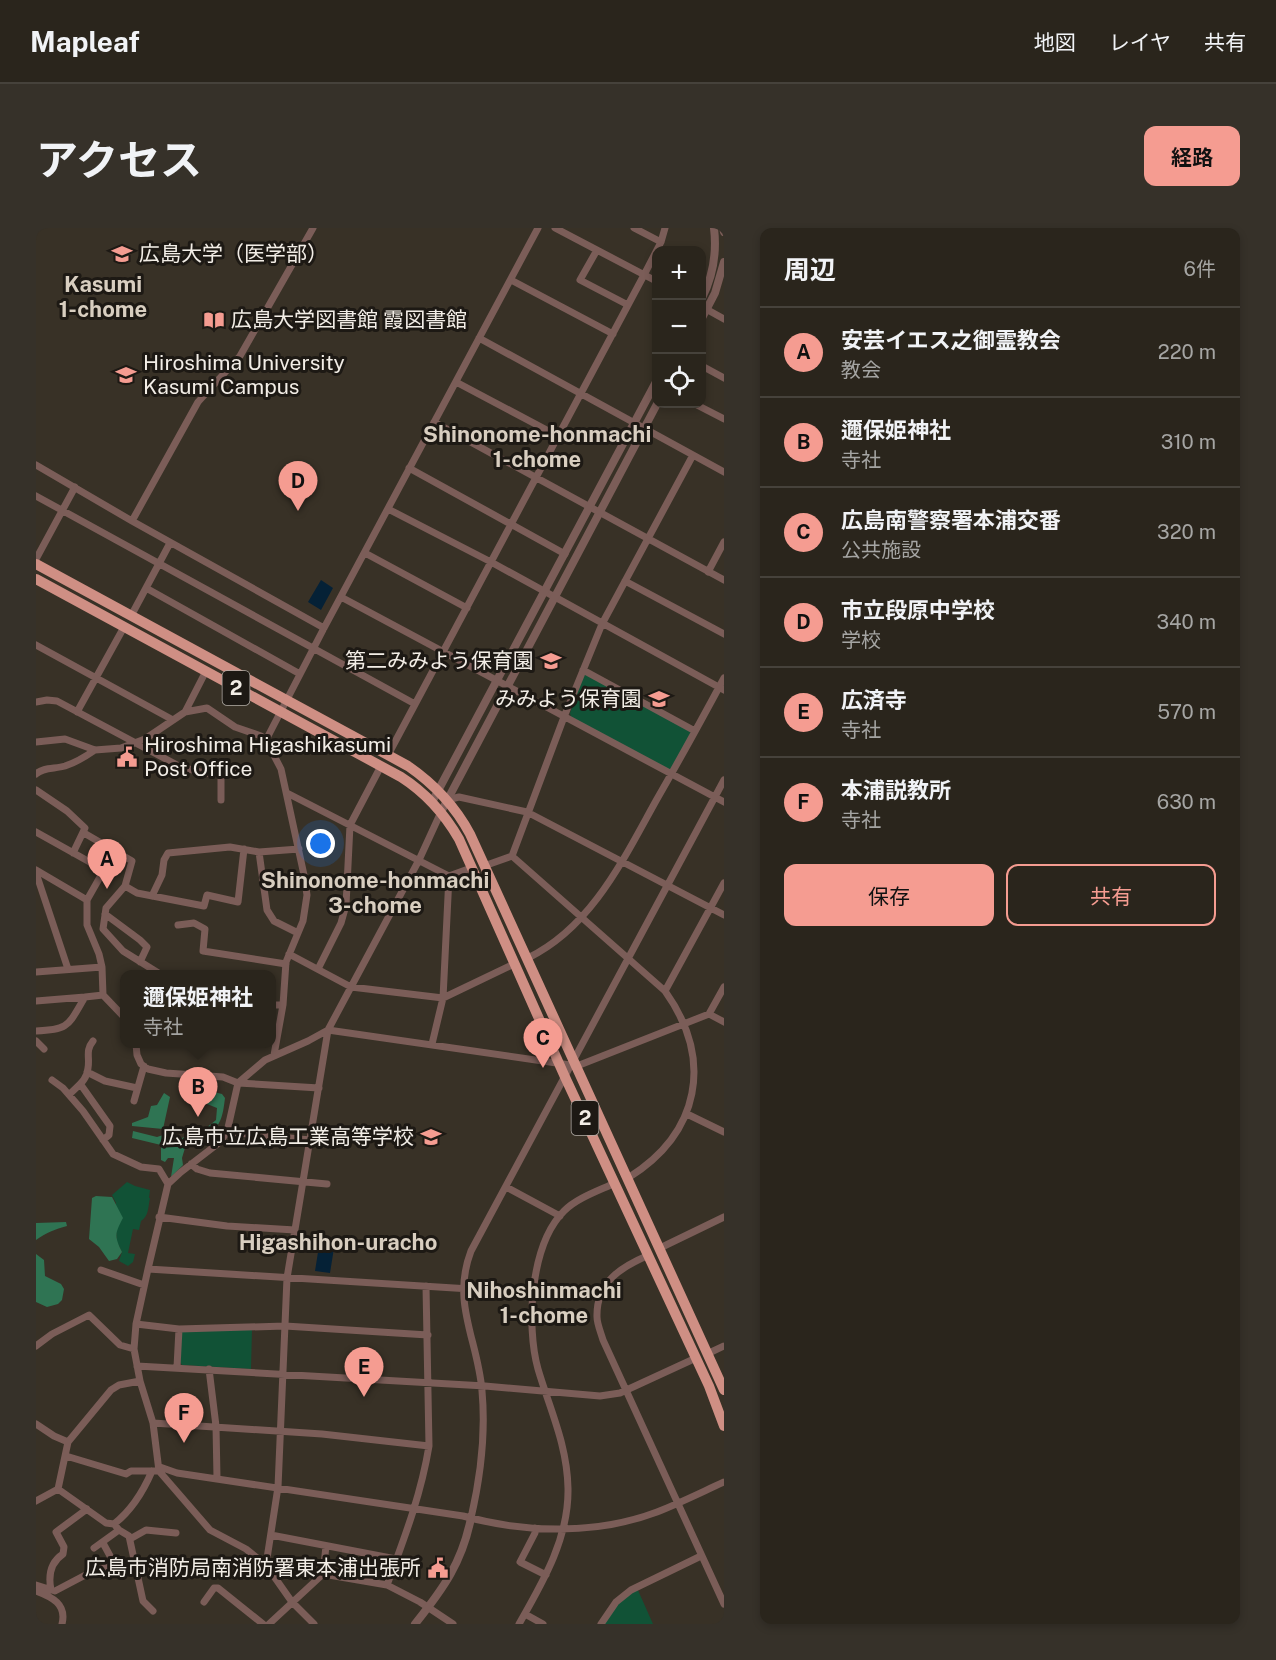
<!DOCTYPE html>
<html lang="ja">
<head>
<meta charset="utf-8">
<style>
  :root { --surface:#2a251c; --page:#363129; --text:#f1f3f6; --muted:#a5a5a3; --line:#46423b; --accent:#f59c91 }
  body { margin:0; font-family:"Public Sans","Noto Sans JP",sans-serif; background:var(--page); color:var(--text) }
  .controls { position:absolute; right:18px; top:18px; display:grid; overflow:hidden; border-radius:12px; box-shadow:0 3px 9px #0003 }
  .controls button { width:54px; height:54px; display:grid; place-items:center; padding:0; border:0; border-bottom:2px solid var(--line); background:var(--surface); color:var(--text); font:30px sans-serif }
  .you { position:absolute; left:285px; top:616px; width:21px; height:21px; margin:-15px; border:4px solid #fff; border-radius:50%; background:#1a73e8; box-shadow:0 0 0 9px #1a73e833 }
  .badge { display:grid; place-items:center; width:39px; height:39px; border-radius:50%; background:var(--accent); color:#111; font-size:20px; font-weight:700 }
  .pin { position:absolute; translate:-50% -50px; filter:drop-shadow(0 2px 3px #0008) }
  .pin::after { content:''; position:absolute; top:32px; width:21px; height:18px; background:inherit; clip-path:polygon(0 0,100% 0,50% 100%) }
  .popup { position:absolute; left:84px; top:742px; width:156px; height:78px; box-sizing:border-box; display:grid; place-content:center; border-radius:12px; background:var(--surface); filter:drop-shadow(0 2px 4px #0005); font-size:20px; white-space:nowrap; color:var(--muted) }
  .popup b { font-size:22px; color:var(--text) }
  .popup::after { content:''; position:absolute; left:50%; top:100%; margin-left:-12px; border:12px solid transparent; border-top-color:var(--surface) }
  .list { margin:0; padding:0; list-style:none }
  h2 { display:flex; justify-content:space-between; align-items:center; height:78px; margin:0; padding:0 24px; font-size:26px }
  h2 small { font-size:20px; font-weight:400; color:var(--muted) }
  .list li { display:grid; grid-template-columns:39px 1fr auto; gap:18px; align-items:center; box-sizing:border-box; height:90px; padding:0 24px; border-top:2px solid var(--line) }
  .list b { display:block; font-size:22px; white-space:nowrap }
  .list p { margin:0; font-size:20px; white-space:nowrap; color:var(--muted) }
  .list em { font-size:20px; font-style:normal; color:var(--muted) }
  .actions { display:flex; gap:12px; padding:18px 24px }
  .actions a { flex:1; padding:14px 0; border:2px solid var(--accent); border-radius:12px; text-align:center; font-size:21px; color:var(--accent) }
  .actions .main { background:var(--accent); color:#111 }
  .icon { flex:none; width:33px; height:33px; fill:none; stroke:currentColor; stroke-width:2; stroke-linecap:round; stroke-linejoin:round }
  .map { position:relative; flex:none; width:688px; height:1396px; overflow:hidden; border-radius:12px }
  header { display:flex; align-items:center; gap:36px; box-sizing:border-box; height:84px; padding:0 30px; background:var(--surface); border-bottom:2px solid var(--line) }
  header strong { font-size:28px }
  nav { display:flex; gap:33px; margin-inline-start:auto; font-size:21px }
  .intro { display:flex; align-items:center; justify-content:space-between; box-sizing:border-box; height:144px; padding:0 36px }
  h1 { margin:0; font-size:42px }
  .button { padding:15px 27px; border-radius:12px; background:var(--accent); color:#111; font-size:21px; font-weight:700 }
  main { display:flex; gap:36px; padding:0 36px }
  aside { flex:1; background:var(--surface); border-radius:12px; box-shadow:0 3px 9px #0003 }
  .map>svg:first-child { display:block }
  .green { fill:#115236 }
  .forest { fill:#2f7453 }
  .water { fill:#052136 }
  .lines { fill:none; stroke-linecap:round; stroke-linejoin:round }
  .minor { stroke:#7b5d58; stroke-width:7 }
  .tertiary { stroke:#7b5d58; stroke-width:8 }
  .trunk { stroke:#cf8f84; stroke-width:10 }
  .labels { text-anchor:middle; stroke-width:6; stroke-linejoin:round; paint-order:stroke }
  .shield { fill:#1d1914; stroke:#b2ada7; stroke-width:1.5 }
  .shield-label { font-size:20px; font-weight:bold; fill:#f2ede6 }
  .poi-label { font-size:21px; fill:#f2ede6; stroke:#1d1914; text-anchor:start }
  .neighbourhood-label { font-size:22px; font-weight:bold; fill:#d8cec0; stroke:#1d1914 }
</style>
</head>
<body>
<header>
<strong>Mapleaf</strong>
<nav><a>地図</a><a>レイヤ</a><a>共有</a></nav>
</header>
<div class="intro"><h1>アクセス</h1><a class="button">経路</a></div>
<main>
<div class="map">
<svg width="688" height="1396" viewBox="0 0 688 1396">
  <rect width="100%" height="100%" fill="#383126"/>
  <!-- green -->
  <path class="green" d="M 551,446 L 654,503 L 655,506 L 635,541 L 633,542 L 535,489 L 534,485 L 547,448 Z
    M 91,954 L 99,958 L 114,962 L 113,970 L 114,970 C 112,979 113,988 105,993 L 103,1002 L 97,1001 L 92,1025 L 99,1026 L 97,1034 L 92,1038 L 83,1033 L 86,1024 L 81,1014 L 80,1003 L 80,975 L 76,967 Z
    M 216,1101 L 215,1141 L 146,1137 L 144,1134 L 145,1104 L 147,1102 Z
    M 601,1360 L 617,1396 L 567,1396 L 580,1376 Z"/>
  <!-- forest -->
  <path class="forest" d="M 178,864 L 186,866 L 189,870 C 188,878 187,888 183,895 C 177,906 163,911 154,902 L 154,900 L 169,901 L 180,892 L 181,880 L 166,874 L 167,869 Z
    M 128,865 L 134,869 L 127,901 L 96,898 L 96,895 L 112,889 L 115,878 L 121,877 Z
    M 97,903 L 121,909 L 130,906 L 144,910 L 153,909 L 158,915 L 149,920 L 146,930 L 147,937 L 135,949 L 138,930 L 132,930 L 129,934 L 125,932 L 125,917 L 96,910 Z
    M 60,968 L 76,969 L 87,990 C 79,1005 78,1008 86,1024 L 81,1031 L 73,1033 L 63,1019 L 53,1011 L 56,970 Z
    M 30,994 L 31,998 C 19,1001 10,1005 0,1012 L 0,995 Z
    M 0,1026 L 8,1032 L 9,1048 L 25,1056 L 28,1061 L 26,1072 L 22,1076 L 11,1079 L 0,1074 Z"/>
  <!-- water -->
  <path class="water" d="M 285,352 L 297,360 L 285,382 L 272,374 Z
    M 283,1018 L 298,1020 L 294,1045 L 279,1043 Z"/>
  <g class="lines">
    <!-- minor -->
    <path class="minor" d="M 519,0 L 620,53
      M 598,0 L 625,14
      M 561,22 L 544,52 L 592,77
      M 475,52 L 577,106
      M 670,81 L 688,91
      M 443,110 L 688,244
      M 666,138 L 688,150
      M 420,154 L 522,208
      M 659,176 L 688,191
      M 398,194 L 688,352
      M 0,237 L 96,293 L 288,400
      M 373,240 L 529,326
      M 0,268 L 379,476
      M 352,281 L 455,334 L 688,462
      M 96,293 L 162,174 L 204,128 L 277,0
      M 329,325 L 431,380
      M 0,331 L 39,259
      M 672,344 L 688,314
      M 589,353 L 688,406
      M 110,360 L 264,446
      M 305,369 L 688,574
      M 95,388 L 134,315
      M 0,417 L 137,492
      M 547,442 L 659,503
      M 0,474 L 11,472 L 21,473 L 143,538 C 165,545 179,550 202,542
      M 41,484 L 88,399
      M 149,484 L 171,480 L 199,499 L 225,508 L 230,512 L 245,541 L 268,647 L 271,667 L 267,693 L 250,734 L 247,777 L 238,827
      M 230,512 L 288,400 L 502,0
      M 0,514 L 29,511 L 59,522 L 85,520 L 109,511 L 149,484 L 170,443
      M 352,527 L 608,47 L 625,14 L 629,0
      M 0,546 C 7,539 19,541 29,538 C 41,534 49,529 59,522
      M 0,562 L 31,583 L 49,600 L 37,625
      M 251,565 L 413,648 L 435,640
      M 185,572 L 185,548
      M 411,572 L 423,569 L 491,584 L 688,687
      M 0,604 L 68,642 L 51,672 L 51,697 L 63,726 L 66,739 L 67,767
      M 48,605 L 96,633 L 89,658 L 70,680 L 67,701 L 87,723 L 124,746
      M 223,624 L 231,682 L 238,693 L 262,705
      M 476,628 L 528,489 L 566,396 L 657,227
      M 448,638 L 476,628 L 629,763 C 678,832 664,905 592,950
      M 0,642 L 51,672
      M 0,645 L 32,741
      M 89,658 L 101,665 L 168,678 L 171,667 L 202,674 L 208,621
      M 116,668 L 126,647 L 128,632 L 132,625 L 194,619 L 223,624 L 263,621
      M 69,686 L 104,712 L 111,719 L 104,734
      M 142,697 L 158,695 L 169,701 L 167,723 L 250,736
      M 253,726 L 315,759 L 407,770 L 478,736
      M 492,730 C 556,699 588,630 621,571 C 644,531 666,491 688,450
      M 282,741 L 305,695 L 310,677 L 314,597 L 345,538
      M 0,744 L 66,739
      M 629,763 L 688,655
      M 0,773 L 49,769
      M 236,777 L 247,777
      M 673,786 L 688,794
      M 0,803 C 34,802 32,797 49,769 L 67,767 L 88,789
      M 0,813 L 8,821
      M 100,816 L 101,827 L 105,836 L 112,841 L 130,845 L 187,849 L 202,855 L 283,860
      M 396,816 L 407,770 L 413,648
      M 51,844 L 69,853 L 101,860
      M 16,852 L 27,860 L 47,883 L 77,926 L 105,939 L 123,941 L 132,956
      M 45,857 L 74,898 L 73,907 L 67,912
      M 33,867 C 41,858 51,853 52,840 C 54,829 49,823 57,813
      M 98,873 L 108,838
      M 651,886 L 688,904
      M 191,904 L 274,912
      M 155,936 L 161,941 L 174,945 L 291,956
      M 470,959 L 524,988
      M 123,989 L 191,998 L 259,1002
      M 624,1020 L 688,989
      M 613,1027 C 585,1039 560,1054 561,1089 C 561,1096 565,1105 567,1112 L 688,1376
      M 112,1041 L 564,1069
      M 65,1042 L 108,1057
      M 100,1096 L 143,1101 L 249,1098 L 392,1107
      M 0,1118 L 16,1106 L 53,1087 L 84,1117 L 98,1121
      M 673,1125 L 688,1118
      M 101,1138 L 449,1158 L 564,1168 L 584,1165 L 660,1130
      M 141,1139 L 143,1101
      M 173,1141 L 180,1198 L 181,1250
      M 117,1195 L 286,1206 L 393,1218
      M 0,1196 L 18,1208 L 32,1214
      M 30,1228 L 90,1246 L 95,1243 L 120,1243
      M 124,1239 L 141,1245 L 427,1288 C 489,1305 560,1307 621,1284 C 644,1275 666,1264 688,1254
      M 22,1261 L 70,1295 L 78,1296 C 96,1282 107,1264 116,1243
      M 0,1273 L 22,1261 L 32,1214 L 75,1162 L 83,1157 L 104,1153
      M 435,1290 C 445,1247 450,1207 446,1163 C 442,1112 415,1075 435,1023 L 688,552
      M 78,1296 L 83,1302 L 93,1308 L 107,1373 L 117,1383
      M 499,1300 L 499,1305 L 484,1334 L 510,1347
      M 235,1307 L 360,1331
      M 94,1311 L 110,1302 L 140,1305
      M 67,1315 L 79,1337
      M 58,1320 L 83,1302
      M 230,1337 L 242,1259 L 251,1050 L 292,802 L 383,632 L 405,584
      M 287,1346 L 290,1318
      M 0,1357 L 19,1363 L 57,1343 L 99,1332
      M 351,1357 C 368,1311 385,1267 393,1218 L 390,1058
      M 15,1362 C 12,1347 15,1334 27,1326 L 28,1319 L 20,1304 L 51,1281
      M 0,1363 C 16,1369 31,1376 26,1396
      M 168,1374 L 178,1360 L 182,1360 L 227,1396
      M 489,1386 L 507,1396
      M 233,1396 L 287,1346 L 351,1357 L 384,1374 L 417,1396
      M 278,1396 L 256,1374 L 230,1337 L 210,1321 L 174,1302 L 123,1243 L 117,1195 L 104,1153 L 98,1121 L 100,1096 L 112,1041 L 132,956 L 145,944 L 184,914 L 191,904 L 202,855 L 229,832 L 272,813 L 292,802 L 541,838 L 673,786 L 688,759
      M 483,1396 C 507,1354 533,1310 532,1260 C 531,1216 514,1182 502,1141 C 490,1098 494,1017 528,983 C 541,970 562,963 579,955
      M 565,1396 L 580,1374 L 595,1362 L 665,1328"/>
    <!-- tertiary -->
    <path class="tertiary" d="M 687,0 L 688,4
      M 666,70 C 677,48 681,25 678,0
      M 666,90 L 679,65 L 688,34
      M 396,574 L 620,154
      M 405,584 L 621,176
      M 379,1396 C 407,1361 426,1335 435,1290"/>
    <!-- trunk -->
    <path class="trunk" d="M 0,336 L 372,538 C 398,556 419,578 434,606 L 688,1162
      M 0,351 L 365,549 C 390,565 408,585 423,611 L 529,849 L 673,1158 L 688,1198"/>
  </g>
  <!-- icons -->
  <defs>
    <g id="university-bare" transform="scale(1.62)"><path d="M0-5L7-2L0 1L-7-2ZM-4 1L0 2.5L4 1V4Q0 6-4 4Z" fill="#f59c91" stroke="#1d1914" stroke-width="2.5" paint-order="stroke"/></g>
    <g id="library-bare" transform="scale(1.62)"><path d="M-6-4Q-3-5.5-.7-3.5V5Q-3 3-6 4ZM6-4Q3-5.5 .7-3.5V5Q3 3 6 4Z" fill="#f59c91" stroke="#1d1914" stroke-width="2.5" paint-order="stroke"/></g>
    <g id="school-bare" transform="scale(1.62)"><path d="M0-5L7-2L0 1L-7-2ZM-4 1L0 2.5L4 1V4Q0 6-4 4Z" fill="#f59c91" stroke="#1d1914" stroke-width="2.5" paint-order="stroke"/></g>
    <g id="civic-bare" transform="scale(1.62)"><path d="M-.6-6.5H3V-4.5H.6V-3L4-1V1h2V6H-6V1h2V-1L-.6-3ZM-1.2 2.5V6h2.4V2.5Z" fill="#f59c91" stroke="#1d1914" stroke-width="2.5" paint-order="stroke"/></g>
  </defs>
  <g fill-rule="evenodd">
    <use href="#university-bare" x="86" y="26"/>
    <use href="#library-bare" x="178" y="92"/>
    <use href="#university-bare" x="90" y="147"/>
    <use href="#school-bare" x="515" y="433"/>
    <use href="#school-bare" x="623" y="471"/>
    <use href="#civic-bare" x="91" y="529"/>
    <use href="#school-bare" x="395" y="909"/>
    <use href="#civic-bare" x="402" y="1340"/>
  </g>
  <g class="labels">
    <!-- shield labels -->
    <g class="shield">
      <rect x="186.5" y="443" width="27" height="34" rx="4.5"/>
      <rect x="535.5" y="873" width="27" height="34" rx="4.5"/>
    </g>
    <g class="shield-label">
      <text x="200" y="467">2</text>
      <text x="549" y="897">2</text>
    </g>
    <!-- poi labels -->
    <g class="poi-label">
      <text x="103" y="33">広島大学（医学部）</text>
      <text x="195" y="99">広島大学図書館 霞図書館</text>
      <text x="107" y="142">Hiroshima University<tspan x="107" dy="24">Kasumi Campus</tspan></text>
      <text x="498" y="440" text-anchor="end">第二みみよう保育園</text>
      <text x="606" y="478" text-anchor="end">みみよう保育園</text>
      <text x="108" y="524">Hiroshima Higashikasumi<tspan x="108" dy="24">Post Office</tspan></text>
      <text x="378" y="916" text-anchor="end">広島市立広島工業高等学校</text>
      <text x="385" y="1347" text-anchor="end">広島市消防局南消防署東本浦出張所</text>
    </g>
    <!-- neighbourhood labels -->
    <g class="neighbourhood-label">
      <text x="67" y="64">Kasumi<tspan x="67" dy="25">1-chome</tspan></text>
      <text x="501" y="214">Shinonome-honmachi<tspan x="501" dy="25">1-chome</tspan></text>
      <text x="339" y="660">Shinonome-honmachi<tspan x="339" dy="25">3-chome</tspan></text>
      <text x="302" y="1022">Higashihon-uracho</text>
      <text x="508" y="1070">Nihoshinmachi<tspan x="508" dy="25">1-chome</tspan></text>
    </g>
  </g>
</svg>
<div class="controls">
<button>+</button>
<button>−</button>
<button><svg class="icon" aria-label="locate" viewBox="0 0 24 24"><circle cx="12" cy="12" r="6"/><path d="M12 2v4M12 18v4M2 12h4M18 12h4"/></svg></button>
</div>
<div class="you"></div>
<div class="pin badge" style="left:71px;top:661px">A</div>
<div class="pin badge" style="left:162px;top:889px">B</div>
<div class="popup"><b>邇保姫神社</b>寺社</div>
<div class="pin badge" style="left:507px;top:840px">C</div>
<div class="pin badge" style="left:262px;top:283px">D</div>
<div class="pin badge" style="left:328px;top:1169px">E</div>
<div class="pin badge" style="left:148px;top:1215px">F</div>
</div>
<aside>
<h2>周辺<small>6件</small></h2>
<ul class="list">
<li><span class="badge">A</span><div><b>安芸イエス之御霊教会</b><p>教会</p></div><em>220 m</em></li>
<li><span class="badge">B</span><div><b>邇保姫神社</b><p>寺社</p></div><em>310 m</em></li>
<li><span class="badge">C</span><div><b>広島南警察署本浦交番</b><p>公共施設</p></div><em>320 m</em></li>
<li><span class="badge">D</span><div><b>市立段原中学校</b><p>学校</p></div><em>340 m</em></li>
<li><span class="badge">E</span><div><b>広済寺</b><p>寺社</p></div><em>570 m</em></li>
<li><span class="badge">F</span><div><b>本浦説教所</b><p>寺社</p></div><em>630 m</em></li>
</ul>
<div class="actions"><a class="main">保存</a><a>共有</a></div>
</aside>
</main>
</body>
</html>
